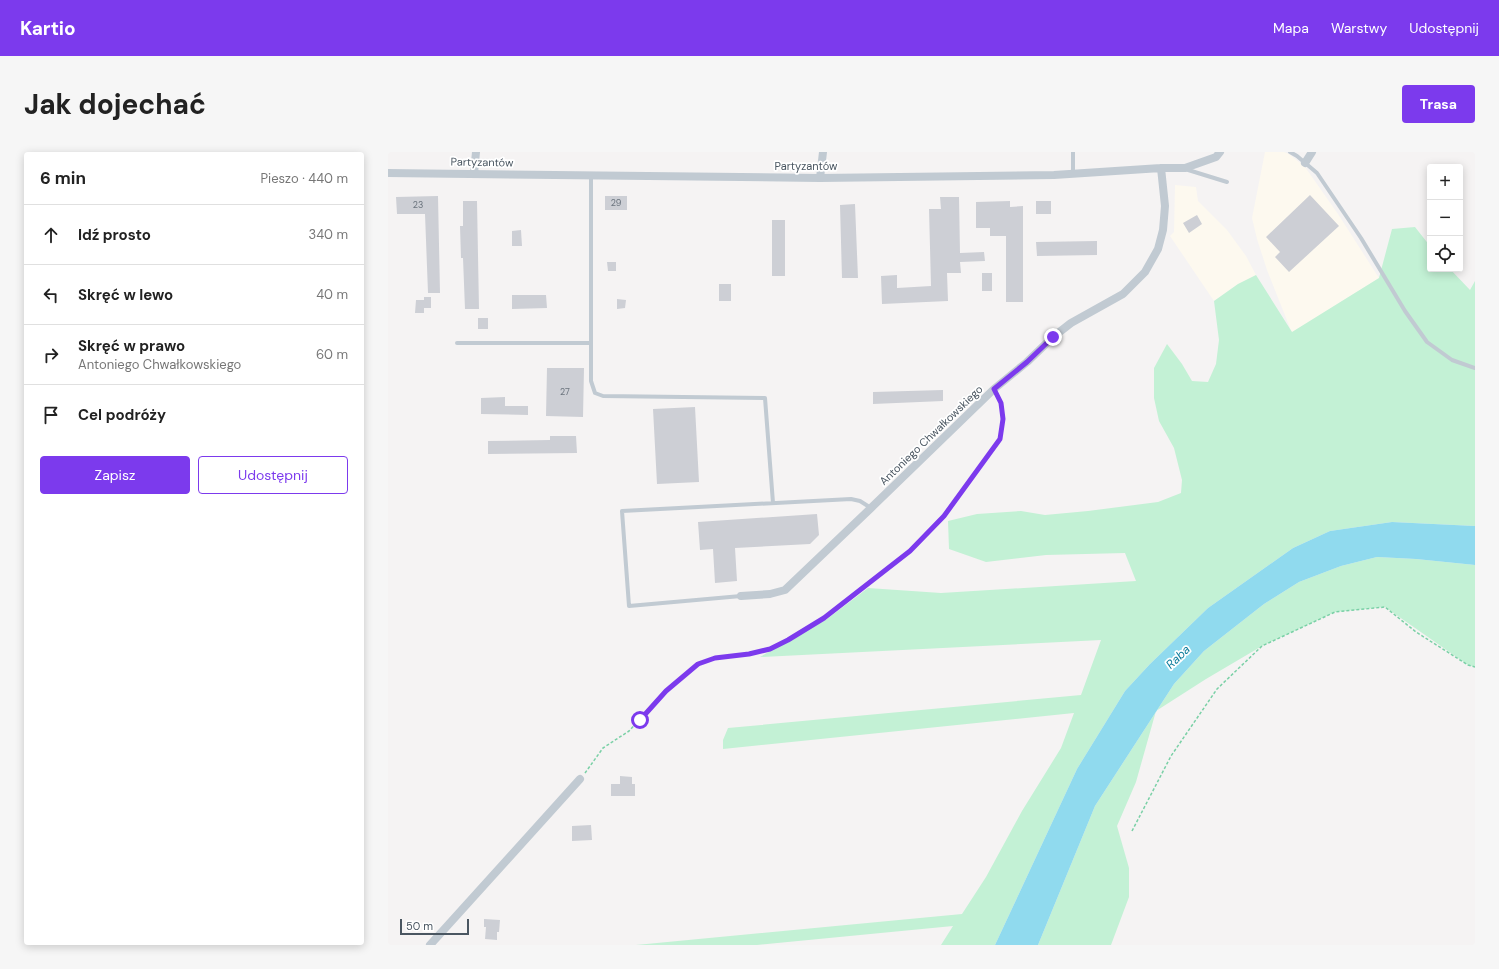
<!DOCTYPE html>
<html lang="pl">
<head>
<meta charset="utf-8">
<style>
  :root { --surface:#fff; --page:#f6f6f6; --text:#222; --muted:#767676; --line:#e0e0e0; --accent:#7c3aed }
  body { margin:0; font-family:"DM Sans",sans-serif; background:var(--page); color:var(--text) }
  .controls { position:absolute; right:12px; top:12px; display:grid; overflow:hidden; border-radius:4px; box-shadow:0 2px 10px #0003 }
  .controls button { width:36px; height:36px; display:grid; place-items:center; padding:0; border:0; border-bottom:1px solid var(--line); background:var(--surface); color:var(--text); font:20px sans-serif }
  .scale { position:absolute; left:12px; bottom:10px; width:69px; box-sizing:border-box; padding-left:4px; border:2px solid #4a5661; border-top:0; font-size:11px; line-height:14px; white-space:nowrap; color:#4a5661; -webkit-text-stroke:3px #fff; paint-order:stroke }
  .stop { position:absolute; width:12px; height:12px; margin:-9px; border:3px solid #7c3aed; border-radius:50%; background:#fff }
  .stop.end { background:#7c3aed; border-color:#fff; box-shadow:0 1px 4px #0008 }
  .list { margin:0; padding:0; list-style:none }
  h2 { display:flex; justify-content:space-between; align-items:center; height:52px; margin:0; padding:0 16px; font-size:17px }
  h2 small { font-size:13px; font-weight:400; color:var(--muted) }
  .list li { display:grid; grid-template-columns:26px 1fr auto; gap:12px; align-items:center; box-sizing:border-box; height:60px; padding:0 16px; border-top:1px solid var(--line) }
  .list b { display:block; font-size:15px; white-space:nowrap }
  .list p { margin:0; font-size:13px; white-space:nowrap; color:var(--muted) }
  .list em { font-size:13px; font-style:normal; color:var(--muted) }
  .actions { display:flex; gap:8px; padding:12px 16px }
  .actions a { flex:1; padding:9px 0; border:1px solid var(--accent); border-radius:4px; text-align:center; font-size:14px; color:var(--accent) }
  .actions .main { background:var(--accent); color:#fff }
  .icon { flex:none; width:22px; height:22px; fill:none; stroke:currentColor; stroke-width:2; stroke-linecap:round; stroke-linejoin:round }
  .map { position:relative; flex:none; width:1087px; height:793px; overflow:hidden; border-radius:4px }
  header { display:flex; align-items:center; gap:24px; box-sizing:border-box; height:56px; padding:0 20px; background:var(--accent); color:#fff }
  header strong { font-size:19px }
  nav { display:flex; gap:22px; margin-inline-start:auto; font-size:14px }
  .intro { display:flex; align-items:center; justify-content:space-between; box-sizing:border-box; height:96px; padding:0 24px }
  h1 { margin:0; font-size:28px }
  .button { padding:10px 18px; border-radius:4px; background:var(--accent); color:#fff; font-size:14px; font-weight:700 }
  main { display:flex; gap:24px; padding:0 24px }
  aside { flex:1; background:var(--surface); border-radius:4px; box-shadow:0 2px 10px #0003 }
  .map>svg:first-child { display:block }
  .commercial { fill:#fdf9ef }
  .green { fill:#c3f1d5 }
  .water { fill:#90daee }
  .building { fill:#cdcfd5 }
  .lines { fill:none; stroke-linecap:round; stroke-linejoin:round }
  .path { stroke:#7ad0a6; stroke-width:1.5; stroke-dasharray:3 2; stroke-linecap:butt }
  .service { stroke:#c1cad2; stroke-width:4 }
  .minor { stroke:#c1cad2; stroke-width:8 }
  .route { stroke:#7c3aed; stroke-width:5 }
  .labels { text-anchor:middle; stroke-width:3.5; stroke-linejoin:round; paint-order:stroke }
  .number-label { font-size:9px; fill:#6b747e }
  .street-label { font-size:11px; fill:#4a5661; stroke:#fff }
  .water-label { font-size:12px; font-style:italic; fill:#0c7c9b; stroke:#fff }
</style>
</head>
<body>
<header>
<strong>Kartio</strong>
<nav><a>Mapa</a><a>Warstwy</a><a>Udostępnij</a></nav>
</header>
<div class="intro"><h1>Jak dojechać</h1><a class="button">Trasa</a></div>
<main>
<aside>
<h2>6 min<small>Pieszo · 440 m</small></h2>
<ul class="list">
<li><svg class="icon" aria-label="ahead" viewBox="0 0 24 24"><path d="M12 20V5M6 11l6-6 6 6"/></svg><div><b>Idź prosto</b></div><em>340 m</em></li>
<li><svg class="icon" aria-label="left" viewBox="0 0 24 24"><path d="M17 20v-9H6M10 6l-5 5 5 5"/></svg><div><b>Skręć w lewo</b></div><em>40 m</em></li>
<li><svg class="icon" aria-label="right" viewBox="0 0 24 24"><path d="M7 20v-9h11M14 6l5 5-5 5"/></svg><div><b>Skręć w prawo</b><p>Antoniego Chwałkowskiego</p></div><em>60 m</em></li>
<li><svg class="icon" aria-label="arrive" viewBox="0 0 24 24"><path d="M6 21V4h12l-3 4 3 4H6"/></svg><div><b>Cel podróży</b></div></li>
</ul>
<div class="actions"><a class="main">Zapisz</a><a>Udostępnij</a></div>
</aside>
<div class="map">
<svg width="1087" height="793" viewBox="0 0 1087 793">
  <rect width="100%" height="100%" fill="#f5f3f3"/>
  <!-- commercial -->
  <path class="commercial" d="M 877,0 L 896,0 L 901,2 L 917,15 L 950,62 L 991,126 L 904,181 L 879,118 L 869,87 L 864,66 Z
    M 787,33 L 808,35 L 810,49 L 839,78 L 858,104 L 868,123 L 850,132 L 826,149 L 782,84 L 786,80 Z"/>
  <!-- green -->
  <path class="green" d="M 1027,75 L 1042,94 L 1042,117 L 1062,117 L 1082,138 L 1087,129 L 1087,374 L 1004,370 L 942,379 L 905,396 L 820,456 L 762,512 L 737,539 L 689,617 L 607,793 L 553,793 L 565,774 L 369,793 L 248,793 L 574,762 L 598,725 L 634,659 L 673,596 L 686,561 L 335,597 L 335,588 L 340,576 L 693,543 L 713,488 L 372,505 L 439,467 L 480,436 L 553,441 L 748,429 L 737,401 L 658,403 L 598,410 L 561,397 L 560,369 L 589,362 L 633,359 L 657,363 L 700,359 L 770,350 L 793,341 L 794,328 L 786,296 L 771,269 L 766,246 L 766,216 L 779,192 L 794,212 L 804,229 L 820,230 L 828,212 L 831,188 L 826,149 L 850,132 L 868,123 L 904,180 L 991,126 L 1004,77 Z
    M 989,405 L 1028,407 L 1087,413 L 1087,515 L 1080,513 L 997,455 L 947,460 L 874,494 L 818,527 L 768,559 L 748,630 L 729,674 L 741,716 L 741,745 L 723,793 L 650,793 L 707,654 L 786,532 L 816,499 L 876,452 L 911,430 L 953,414 Z"/>
  <!-- water -->
  <path class="water" d="M 1004,370 L 1087,374 L 1087,413 L 1028,407 L 989,405 L 953,414 L 911,430 L 876,452 L 816,499 L 786,532 L 707,654 L 650,793 L 607,793 L 689,617 L 737,539 L 762,512 L 820,456 L 905,396 L 942,379 Z"/>
  <!-- building -->
  <path class="building" d="M 922,43 L 951,74 L 901,120 L 887,105 L 892,100 L 878,85 Z
    M 50,44 L 52,141 L 40,141 L 37,62 L 9,62 L 8,45 Z
    M 217,44 L 239,44 L 239,58 L 217,58 Z
    M 552,45 L 571,45 L 572,101 L 596,100 L 597,109 L 572,110 L 573,121 L 559,121 L 560,149 L 494,152 L 493,124 L 509,123 L 509,136 L 543,134 L 541,57 L 553,57 Z
    M 75,49 L 89,49 L 91,157 L 77,157 L 75,106 L 73,106 L 72,74 L 75,74 Z
    M 622,49 L 622,55 L 635,54 L 635,150 L 618,150 L 618,84 L 602,84 L 602,76 L 588,76 L 588,50 Z
    M 648,49 L 663,49 L 663,62 L 648,62 Z
    M 467,52 L 470,126 L 454,126 L 452,53 Z
    M 809,63 L 814,72 L 801,81 L 795,71 Z
    M 384,68 L 397,68 L 397,124 L 384,124 Z
    M 133,78 L 134,94 L 124,94 L 124,79 Z
    M 709,89 L 709,103 L 649,104 L 648,90 Z
    M 219,110 L 228,110 L 228,119 L 220,119 Z
    M 594,121 L 604,121 L 604,139 L 594,139 Z
    M 331,132 L 343,132 L 343,149 L 331,149 Z
    M 124,143 L 158,143 L 159,156 L 124,157 Z
    M 36,145 L 43,145 L 43,156 L 36,156 L 36,161 L 27,161 L 28,148 L 36,148 Z
    M 229,147 L 238,148 L 237,156 L 229,157 Z
    M 90,166 L 100,166 L 100,177 L 90,177 Z
    M 159,216 L 196,216 L 195,265 L 158,264 Z
    M 555,238 L 555,249 L 485,252 L 485,240 Z
    M 117,245 L 117,254 L 140,254 L 140,263 L 93,262 L 93,246 Z
    M 307,255 L 311,330 L 269,332 L 265,257 Z
    M 162,284 L 188,284 L 189,301 L 100,302 L 100,289 L 162,288 Z
    M 429,362 L 431,383 L 422,392 L 347,396 L 349,429 L 327,431 L 325,397 L 312,398 L 310,370 Z
    M 232,624 L 244,625 L 244,632 L 247,632 L 247,644 L 223,644 L 223,632 L 232,632 Z
    M 203,673 L 204,688 L 184,689 L 184,674 Z
    M 96,767 L 112,768 L 111,780 L 109,780 L 109,788 L 97,787 L 98,775 L 96,775 Z"/>
  <g class="lines">
    <!-- path -->
    <path class="path" d="M 197,621 L 215,596 L 241,579 L 278,539 L 310,512 L 327,506 L 361,502 L 382,497 L 399,489 L 436,466 L 522,399 L 556,364 L 612,287 L 615,267 L 613,251 L 610,245
      M 744,679 L 783,604 L 829,537 L 874,494 L 947,460 L 997,455 L 1028,480 L 1080,513 L 1087,515"/>
    <!-- service -->
    <path class="service" d="M 685,0 L 685,22
      M 902,0 L 909,4 L 929,21 L 973,86 L 1017,159 L 1039,190 L 1064,208 L 1087,216
      M 797,17 L 839,30
      M 203,23 L 203,229 L 207,241 L 215,244 L 377,246 L 385,351
      M 69,191 L 203,191
      M 353,444 L 241,454 L 234,359 L 463,347 L 472,349 L 483,356"/>
    <!-- minor -->
    <path class="minor" d="M 917,11 L 924,0
      M 0,21 L 432,26 L 666,23 L 773,16 L 797,16 L 828,5 L 832,0
      M 86,21 L 88,0
      M 432,26 L 435,0
      M 353,444 L 382,442 L 397,438 L 483,356 L 606,237 L 639,210 L 665,185 L 683,171 L 735,142 L 757,120 L 770,97 L 775,78 L 777,54 L 773,16
      M 42,793 L 192,627"/>
  </g>
  <g class="lines">
    <!-- route -->
    <path class="route" d="M 252,568 L 278,539 L 310,512 L 327,506 L 361,502 L 382,497 L 400,488 L 436,466 L 522,399 L 556,364 L 612,287 L 615,267 L 613,251 L 606,237 L 639,210 L 665,185"/>
  </g>
  <g class="labels">
    <!-- number labels -->
    <g class="number-label">
      <text x="228" y="54">29</text>
      <text x="30" y="56">23</text>
      <text x="177" y="243">27</text>
    </g>
    <!-- street labels -->
    <g class="street-label">
      <text transform="translate(94 10) rotate(1)" y="4">Partyzantów</text>
      <text x="418" y="18">Partyzantów</text>
      <text transform="translate(543 283) rotate(-44)" y="4">Antoniego Chwałkowskiego</text>
    </g>
    <!-- water labels -->
    <g class="water-label">
      <text transform="translate(790 505) rotate(-44)" y="4">Raba</text>
    </g>
  </g>
</svg>
<div class="controls">
<button>+</button>
<button>−</button>
<button><svg class="icon" aria-label="locate" viewBox="0 0 24 24"><circle cx="12" cy="12" r="6"/><path d="M12 2v4M12 18v4M2 12h4M18 12h4"/></svg></button>
</div>
<div class="scale">50 m</div>
<div class="stop" style="left:252px;top:568px"></div>
<div class="stop end" style="left:665px;top:185px"></div>
</div>
</main>
</body>
</html>
